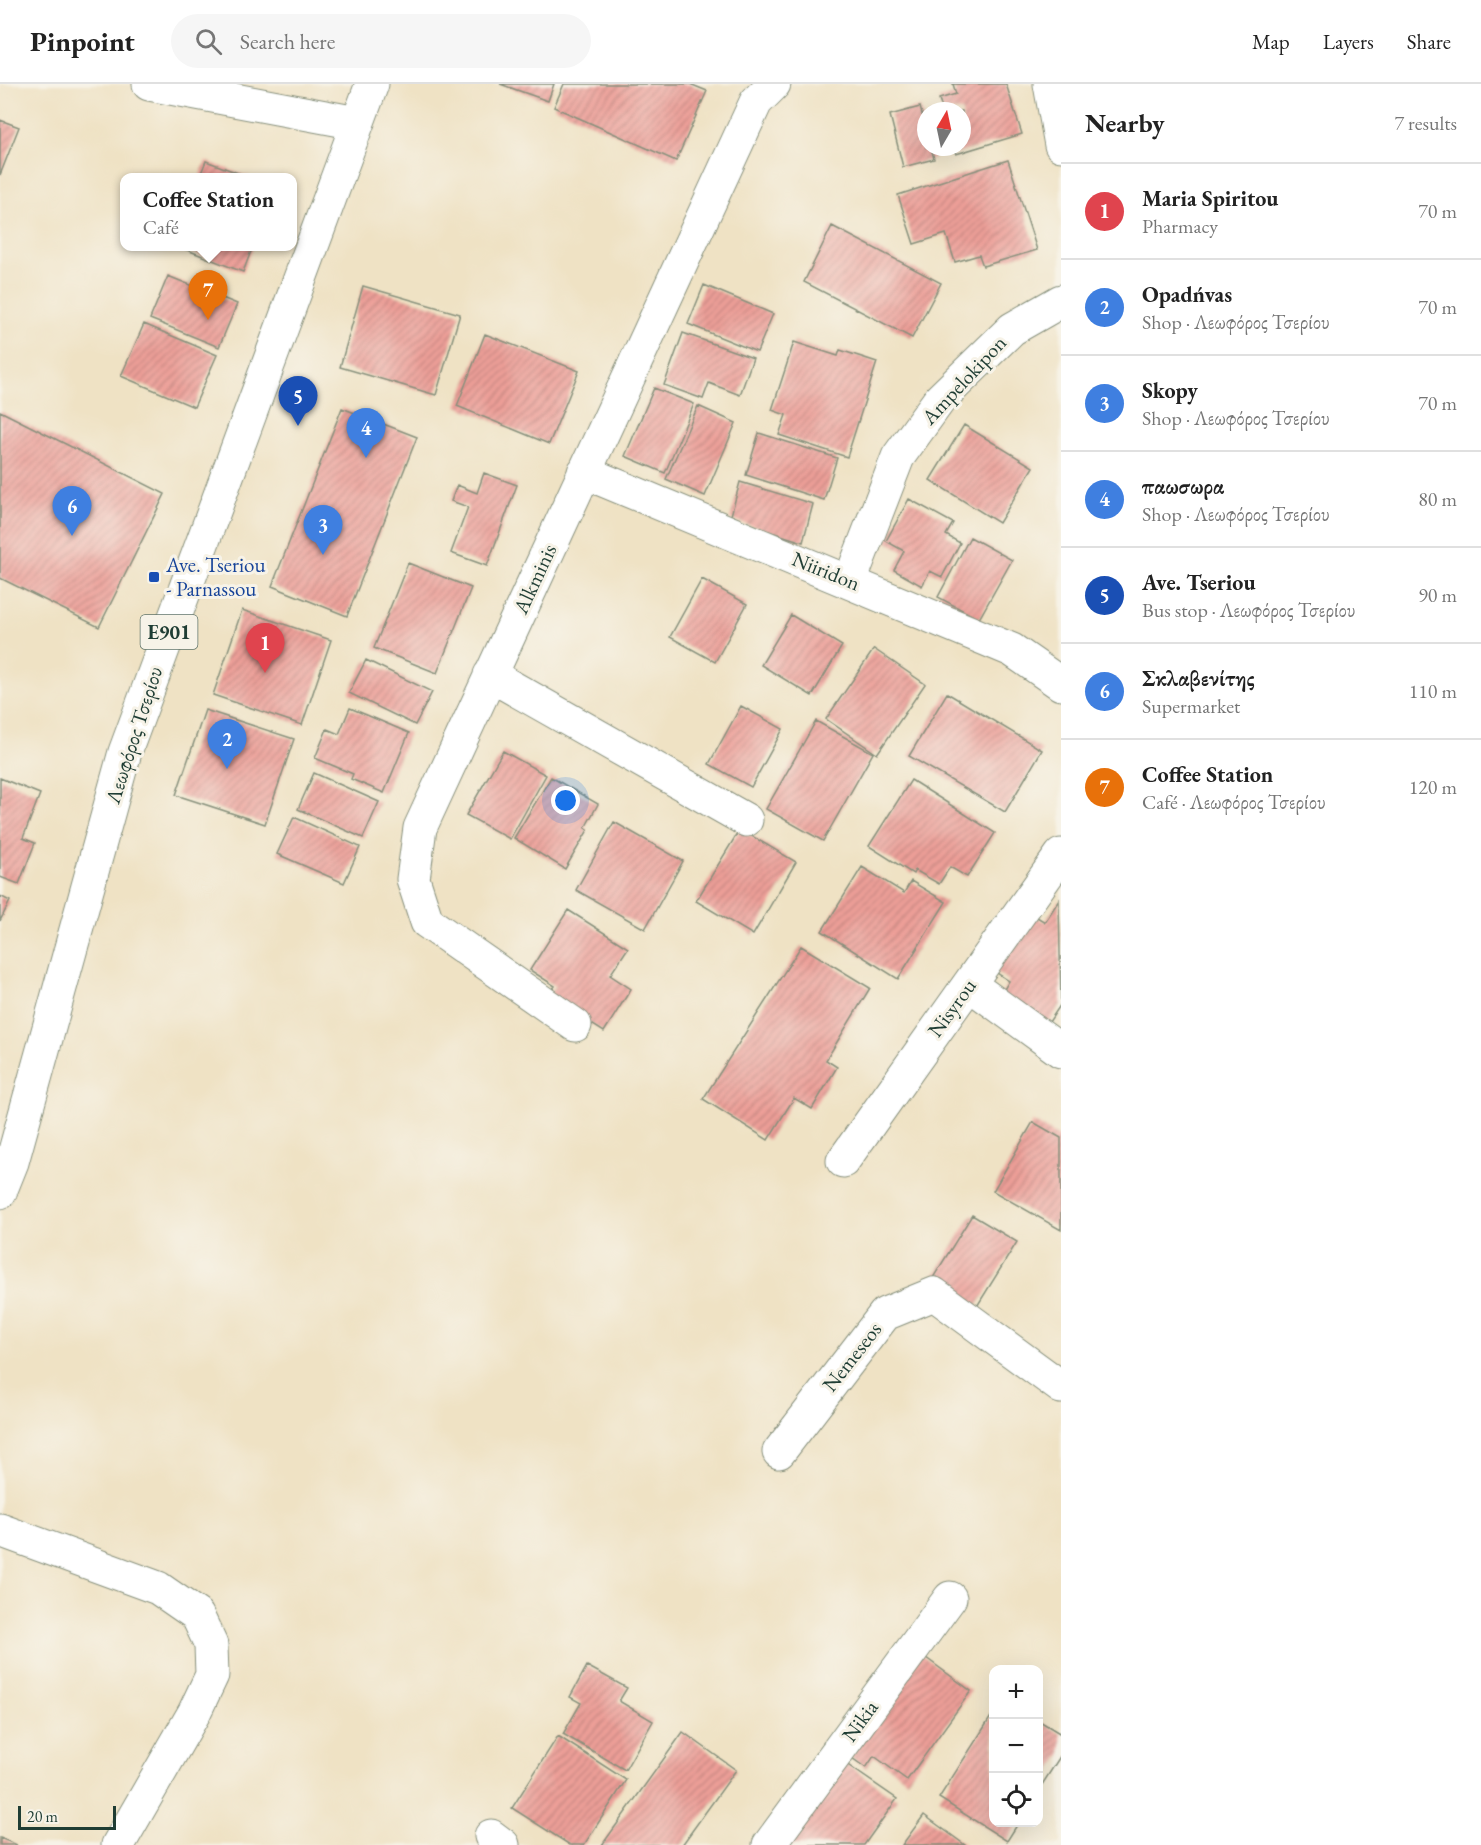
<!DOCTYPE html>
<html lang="en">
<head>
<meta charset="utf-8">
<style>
  :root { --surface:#fff; --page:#f6f6f6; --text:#222; --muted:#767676; --line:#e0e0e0; --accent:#d1495b }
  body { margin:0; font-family:"EB Garamond",serif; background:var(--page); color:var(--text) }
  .controls { position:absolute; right:18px; bottom:18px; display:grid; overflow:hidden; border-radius:12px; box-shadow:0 6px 24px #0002 }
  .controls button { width:54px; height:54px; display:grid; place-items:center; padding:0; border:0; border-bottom:2px solid var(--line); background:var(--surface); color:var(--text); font:30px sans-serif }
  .compass { position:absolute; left:917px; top:18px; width:54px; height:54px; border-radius:50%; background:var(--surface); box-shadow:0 6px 24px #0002; rotate:9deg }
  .scale { position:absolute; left:18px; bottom:15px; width:98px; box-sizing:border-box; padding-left:6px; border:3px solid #1f3d34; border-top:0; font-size:16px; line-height:21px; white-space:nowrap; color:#1f3d34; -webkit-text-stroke:4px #f7f3e8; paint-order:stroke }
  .you { position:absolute; left:566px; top:717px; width:21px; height:21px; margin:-15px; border:4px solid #fff; border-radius:50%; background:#1a73e8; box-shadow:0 0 0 9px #1a73e833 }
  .badge { display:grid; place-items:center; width:39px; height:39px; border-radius:50%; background:var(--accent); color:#fff; font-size:20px; font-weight:700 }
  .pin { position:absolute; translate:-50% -50px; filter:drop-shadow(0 2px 3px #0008) }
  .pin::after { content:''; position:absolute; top:32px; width:21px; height:18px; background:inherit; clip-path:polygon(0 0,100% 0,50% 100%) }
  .popup { position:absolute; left:120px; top:89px; width:177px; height:78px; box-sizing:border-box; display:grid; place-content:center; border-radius:12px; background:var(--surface); filter:drop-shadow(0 2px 4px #0005); font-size:20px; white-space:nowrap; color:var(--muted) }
  .popup b { font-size:22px; color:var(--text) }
  .popup::after { content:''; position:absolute; left:50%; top:100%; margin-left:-12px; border:12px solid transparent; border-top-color:var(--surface) }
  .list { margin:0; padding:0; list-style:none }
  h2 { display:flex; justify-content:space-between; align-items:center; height:78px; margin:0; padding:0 24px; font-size:26px }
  h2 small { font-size:20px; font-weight:400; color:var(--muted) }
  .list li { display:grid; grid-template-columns:39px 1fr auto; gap:18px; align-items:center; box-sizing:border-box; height:96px; padding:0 24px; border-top:2px solid var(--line) }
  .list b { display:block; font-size:22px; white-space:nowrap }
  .list p { margin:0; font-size:20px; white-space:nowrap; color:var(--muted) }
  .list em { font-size:20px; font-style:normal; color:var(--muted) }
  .icon { flex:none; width:33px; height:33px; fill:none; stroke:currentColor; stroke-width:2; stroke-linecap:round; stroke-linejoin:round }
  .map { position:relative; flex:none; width:1061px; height:1761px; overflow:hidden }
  header { display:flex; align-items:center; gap:36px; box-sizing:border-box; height:84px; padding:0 30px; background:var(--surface); border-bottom:2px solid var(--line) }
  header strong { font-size:28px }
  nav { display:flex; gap:33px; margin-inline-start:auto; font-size:21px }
  .search { width:420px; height:54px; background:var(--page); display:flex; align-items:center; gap:15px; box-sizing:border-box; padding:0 21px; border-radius:33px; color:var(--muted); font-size:22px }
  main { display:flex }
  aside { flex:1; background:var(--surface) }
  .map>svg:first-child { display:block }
  .building { fill:url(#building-hatch) }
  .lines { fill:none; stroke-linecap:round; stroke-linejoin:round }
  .minor-casing { stroke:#87907c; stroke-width:35 }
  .tertiary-casing { stroke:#87907c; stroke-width:35 }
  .primary-casing { stroke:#87907c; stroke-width:35 }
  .minor { stroke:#fff; stroke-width:33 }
  .tertiary { stroke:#fff; stroke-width:33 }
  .primary { stroke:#fff; stroke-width:33 }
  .transit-dot { fill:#1a4fb4; stroke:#f7f3e8; stroke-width:2 }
  .labels { text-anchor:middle; stroke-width:6; stroke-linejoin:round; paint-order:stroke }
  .shield { fill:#f7f3e8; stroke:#60746a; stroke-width:1.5 }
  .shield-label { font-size:20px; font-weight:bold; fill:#1f3d34 }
  .street-label { font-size:21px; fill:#1f3d34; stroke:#f7f3e8 }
  .transit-label { font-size:21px; fill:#164399; stroke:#f7f3e8; text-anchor:start }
</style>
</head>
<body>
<header>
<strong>Pinpoint</strong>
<div class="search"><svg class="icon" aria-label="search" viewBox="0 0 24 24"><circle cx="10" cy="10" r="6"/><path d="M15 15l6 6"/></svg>Search here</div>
<nav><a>Map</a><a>Layers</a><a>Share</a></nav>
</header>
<main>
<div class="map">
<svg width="1061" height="1761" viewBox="0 0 1061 1761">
  <defs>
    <pattern id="building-hatch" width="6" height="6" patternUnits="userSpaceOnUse" patternTransform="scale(1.5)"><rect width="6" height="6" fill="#ed9f98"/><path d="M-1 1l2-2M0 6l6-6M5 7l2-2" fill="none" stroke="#bf837d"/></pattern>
  </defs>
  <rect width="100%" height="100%" fill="#f7f3e8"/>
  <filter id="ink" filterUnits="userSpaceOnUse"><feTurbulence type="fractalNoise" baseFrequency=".0167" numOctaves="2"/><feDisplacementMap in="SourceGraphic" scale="12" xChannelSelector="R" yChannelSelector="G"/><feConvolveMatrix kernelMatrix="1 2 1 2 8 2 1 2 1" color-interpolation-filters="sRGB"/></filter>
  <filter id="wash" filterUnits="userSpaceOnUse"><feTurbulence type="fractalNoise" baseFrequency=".008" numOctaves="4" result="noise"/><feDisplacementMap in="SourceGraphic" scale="24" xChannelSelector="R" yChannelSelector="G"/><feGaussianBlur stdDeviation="1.35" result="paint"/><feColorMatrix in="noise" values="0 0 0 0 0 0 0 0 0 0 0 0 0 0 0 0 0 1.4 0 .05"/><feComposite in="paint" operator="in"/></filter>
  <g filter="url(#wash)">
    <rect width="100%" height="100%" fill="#efe2c4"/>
    <g id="blocks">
      <!-- building -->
      <path class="building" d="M 500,0 L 554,0 L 548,17 Z
        M 564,0 L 690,0 L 707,7 L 676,77 L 554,23 Z
        M 953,0 L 1006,0 L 1022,50 L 956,70 L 954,63 L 962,63 L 962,27 L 943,27 L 939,15 L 956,10 Z
        M 920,23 L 926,45 L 926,63 L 931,63 L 934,75 L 903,83 L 890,31 Z
        M 0,36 L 19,43 L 0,91 Z
        M 1008,76 L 1037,166 L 983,182 L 979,171 L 955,178 L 946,150 L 914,160 L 898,111 Z
        M 206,77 L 249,93 L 249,94 L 199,94 Z
        M 832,142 L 941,199 L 912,254 L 804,198 Z
        M 177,162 L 253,162 L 243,188 Z
        M 168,192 L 237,220 L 219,263 L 150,235 Z
        M 704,201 L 773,230 L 757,268 L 688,240 Z
        M 363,202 L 460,230 L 436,311 L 340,283 Z
        M 144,240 L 217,271 L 194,323 L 121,292 Z
        M 683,249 L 753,274 L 740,311 L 709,299 L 703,315 L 664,301 Z
        M 485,250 L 579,287 L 549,360 L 457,322 Z
        M 794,258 L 838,272 L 840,266 L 877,278 L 847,373 L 779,351 L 786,331 L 772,326 Z
        M 654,304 L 694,320 L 665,389 L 625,372 Z
        M 698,322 L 736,339 L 705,412 L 666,395 Z
        M 342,324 L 417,353 L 347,532 L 272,502 Z
        M 0,327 L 165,410 L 99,543 L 0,494 Z
        M 964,341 L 1033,383 L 999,439 L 930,396 Z
        M 759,349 L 837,374 L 824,416 L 746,391 Z
        M 484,389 L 517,401 L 487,482 L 451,469 L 468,423 L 451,417 L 457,401 L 477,409 Z
        M 740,398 L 813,420 L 803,458 L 730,435 Z
        M 909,415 L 953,439 L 946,451 L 960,459 L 942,493 L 930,487 L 922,502 L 894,486 L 904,467 L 886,457 Z
        M 970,453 L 1012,476 L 979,535 L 938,513 Z
        M 408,479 L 471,504 L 437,589 L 374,564 Z
        M 702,495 L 747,520 L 715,578 L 670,553 Z
        M 242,526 L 331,556 L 302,641 L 213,611 Z
        M 791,531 L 842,562 L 812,612 L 761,581 Z
        M 874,565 L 925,600 L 877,670 L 826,635 Z
        M 366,576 L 432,608 L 415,641 L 349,609 Z
        M 947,609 L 1042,666 L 1005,728 L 909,672 Z
        M 741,622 L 783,645 L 751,703 L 709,680 Z
        M 350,624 L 409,649 L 384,709 L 351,695 L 353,690 L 315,674 L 327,645 L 339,650 Z
        M 205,626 L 294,655 L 265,740 L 176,711 Z
        M 816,637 L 873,669 L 823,757 L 766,725 Z
        M 503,667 L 546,691 L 510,755 L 466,731 Z
        M 314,689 L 379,718 L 363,754 L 298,725 Z
        M 551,693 L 598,720 L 585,744 L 588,746 L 565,785 L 514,754 Z
        M 0,694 L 40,710 L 23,754 L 35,759 L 19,800 L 0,793 Z
        M 911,696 L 995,749 L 967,793 L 950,783 L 939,800 L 915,786 L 913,790 L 869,762 Z
        M 294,733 L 360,763 L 344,799 L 277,770 Z
        M 614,738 L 683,777 L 645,845 L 576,806 Z
        M 740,745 L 796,778 L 753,851 L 696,817 Z
        M 862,783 L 904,809 L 911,797 L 946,818 L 898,895 L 822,847 Z
        M 0,812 L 10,817 L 0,837 Z
        M 1059,816 L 1061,920 L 1043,947 L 997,917 L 1009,897 L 991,885 L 1029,828 L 1045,838 Z
        M 568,826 L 628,864 L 610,891 L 631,905 L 604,948 L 548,912 L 555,902 L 530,886 Z
        M 801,862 L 870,904 L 826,976 L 837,983 L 812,1025 L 794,1014 L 768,1056 L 703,1015 Z
        M 1033,1038 L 1061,1054 L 1061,1146 L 993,1107 Z
        M 972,1131 L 1017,1158 L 976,1224 L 931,1197 Z
        M 918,1568 L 971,1607 L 907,1696 L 874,1672 L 866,1684 L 845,1669 Z
        M 587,1582 L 627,1604 L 619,1617 L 653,1637 L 625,1686 L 563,1650 L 581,1619 L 570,1613 Z
        M 994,1628 L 994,1738 L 1019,1738 L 1007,1757 L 939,1714 Z
        M 1038,1636 L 1061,1650 L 1061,1671 L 1038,1707 Z
        M 683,1648 L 736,1686 L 682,1761 L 602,1761 Z
        M 558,1652 L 626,1696 L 584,1761 L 570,1761 L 512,1724 Z
        M 839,1675 L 897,1715 L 864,1761 L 778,1761 Z
        M 924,1731 L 965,1761 L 902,1761 Z
        M 0,1754 L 17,1761 L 0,1761 Z"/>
    </g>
  </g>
  <g filter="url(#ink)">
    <use href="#blocks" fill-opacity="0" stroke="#87907c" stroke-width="1.5"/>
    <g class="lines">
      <!-- minor casing -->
      <g class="minor-casing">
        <path id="minor" d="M 1050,0 L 1061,61
          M 584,388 L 1012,566 L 1061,600
          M 850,497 L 898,373 L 940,315 L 1012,245 L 1061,217
          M 490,591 L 746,736
          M 969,900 L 1061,967
          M 575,941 L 427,838 L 413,795 L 420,744 L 756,18 L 774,0
          M 843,1077 L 1061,771
          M 779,1368 L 885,1230 L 934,1210 L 1061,1303
          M 0,1446 L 158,1504 L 197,1531 L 211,1561 L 212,1591 L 194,1629 L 118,1761
          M 491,1752 L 503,1761
          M 769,1761 L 950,1514"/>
      </g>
      <!-- tertiary casing -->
      <g class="tertiary-casing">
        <path id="tertiary" d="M 149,0 L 357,39"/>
      </g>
      <!-- primary casing -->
      <g class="primary-casing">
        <path id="primary" d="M 0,1108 L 12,1078 L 125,668 L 372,0"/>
      </g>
      <!-- minor -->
      <use href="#minor" class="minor"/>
      <!-- tertiary -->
      <use href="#tertiary" class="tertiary"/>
      <!-- primary -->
      <use href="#primary" class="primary"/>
    </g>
  </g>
  <!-- markers -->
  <rect class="transit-dot" x="148" y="487" width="12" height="12" rx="3"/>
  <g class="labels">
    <!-- shield labels -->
    <rect class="shield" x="140.5" y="531" width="57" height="34" rx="4.5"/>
    <g class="shield-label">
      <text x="169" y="555">E901</text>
    </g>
    <!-- street labels -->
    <g class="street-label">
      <text transform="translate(964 296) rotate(-47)" y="7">Ampelokipon</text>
      <text transform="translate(826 487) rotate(22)" y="7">Niiridon</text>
      <text transform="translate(535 495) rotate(-65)" y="7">Alkminis</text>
      <text transform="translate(134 651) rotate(-72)" y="7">Λεωφόρος Τσερίου</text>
      <text transform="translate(952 924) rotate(-54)" y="7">Nisyrou</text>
      <text transform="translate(852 1273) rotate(-52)" y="7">Nemeseos</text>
      <text transform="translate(860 1637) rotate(-54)" y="7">Nikia</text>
    </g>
    <!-- transit labels -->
    <g class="transit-label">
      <text x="166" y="488">Ave. Tseriou<tspan x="166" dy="24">- Parnassou</tspan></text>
    </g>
  </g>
</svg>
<div class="controls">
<button>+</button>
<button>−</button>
<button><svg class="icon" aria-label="locate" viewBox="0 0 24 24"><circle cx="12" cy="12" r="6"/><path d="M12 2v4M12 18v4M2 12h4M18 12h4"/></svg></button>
</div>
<svg class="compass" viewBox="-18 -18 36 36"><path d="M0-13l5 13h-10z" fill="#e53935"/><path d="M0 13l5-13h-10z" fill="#767676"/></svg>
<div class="scale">20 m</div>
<div class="you"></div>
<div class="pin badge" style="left:265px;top:589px;background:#e0444e">1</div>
<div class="pin badge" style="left:227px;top:685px;background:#3f7fe0">2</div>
<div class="pin badge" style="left:323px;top:471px;background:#3f7fe0">3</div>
<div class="pin badge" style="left:366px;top:374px;background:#3f7fe0">4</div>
<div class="pin badge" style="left:298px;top:342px;background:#1a4fb4">5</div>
<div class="pin badge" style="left:72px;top:452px;background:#3f7fe0">6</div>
<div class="pin badge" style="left:208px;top:236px;background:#e8710a">7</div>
<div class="popup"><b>Coffee Station</b>Café</div>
</div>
<aside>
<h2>Nearby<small>7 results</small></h2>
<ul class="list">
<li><span class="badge" style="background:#e0444e">1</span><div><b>Maria Spiritou</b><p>Pharmacy</p></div><em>70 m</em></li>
<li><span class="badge" style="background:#3f7fe0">2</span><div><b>Opadńvas</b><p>Shop · Λεωφόρος Τσερίου</p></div><em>70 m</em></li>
<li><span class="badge" style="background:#3f7fe0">3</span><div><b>Skopy</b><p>Shop · Λεωφόρος Τσερίου</p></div><em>70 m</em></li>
<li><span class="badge" style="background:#3f7fe0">4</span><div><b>παωσωρα</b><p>Shop · Λεωφόρος Τσερίου</p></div><em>80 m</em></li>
<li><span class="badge" style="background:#1a4fb4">5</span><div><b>Ave. Tseriou</b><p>Bus stop · Λεωφόρος Τσερίου</p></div><em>90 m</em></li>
<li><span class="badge" style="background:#3f7fe0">6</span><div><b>Σκλαβενίτης</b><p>Supermarket</p></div><em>110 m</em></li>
<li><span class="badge" style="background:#e8710a">7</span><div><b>Coffee Station</b><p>Café · Λεωφόρος Τσερίου</p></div><em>120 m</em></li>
</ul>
</aside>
</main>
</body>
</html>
